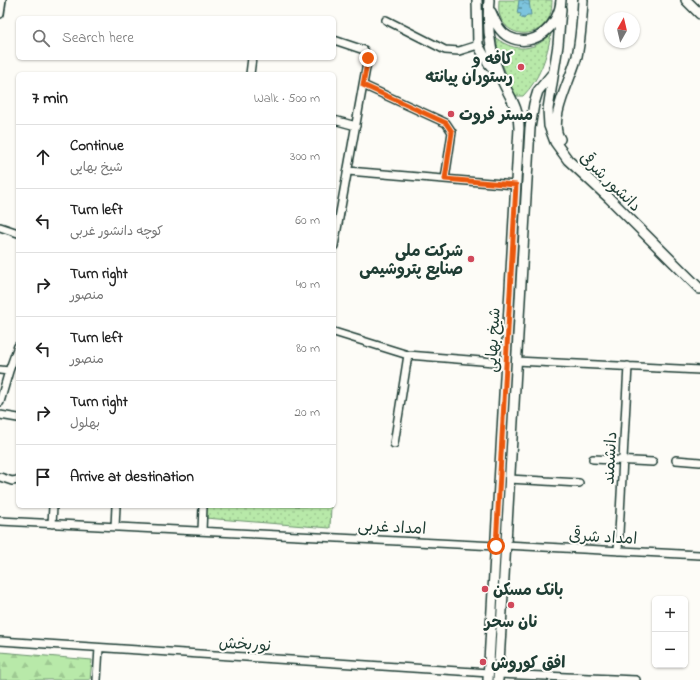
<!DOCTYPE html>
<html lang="en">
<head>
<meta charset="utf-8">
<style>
  :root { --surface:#fff; --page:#f6f6f6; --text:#222; --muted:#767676; --line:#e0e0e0 }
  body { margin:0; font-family:"Indie Flower","Playpen Sans Arabic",sans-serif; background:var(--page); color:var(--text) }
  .controls { position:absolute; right:12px; bottom:12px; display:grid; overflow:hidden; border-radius:6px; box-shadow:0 1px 3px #0004 }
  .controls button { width:36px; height:36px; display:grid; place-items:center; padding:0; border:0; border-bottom:1px solid var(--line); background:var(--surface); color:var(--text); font:20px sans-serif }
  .compass { position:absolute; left:604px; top:12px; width:36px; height:36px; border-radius:50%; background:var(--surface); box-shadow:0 1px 3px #0004; rotate:8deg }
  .stop { position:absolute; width:12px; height:12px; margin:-9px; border:3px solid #ea580c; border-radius:50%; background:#fff }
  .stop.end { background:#ea580c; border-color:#fff; box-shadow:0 1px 4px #0008 }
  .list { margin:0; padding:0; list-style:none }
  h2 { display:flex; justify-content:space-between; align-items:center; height:52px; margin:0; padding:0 16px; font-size:17px }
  h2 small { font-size:13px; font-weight:400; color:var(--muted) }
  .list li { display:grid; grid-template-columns:26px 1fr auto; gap:12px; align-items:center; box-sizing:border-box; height:64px; padding:0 16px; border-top:1px solid var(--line) }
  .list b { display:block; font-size:15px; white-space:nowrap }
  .list p { margin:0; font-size:13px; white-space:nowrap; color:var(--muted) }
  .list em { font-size:13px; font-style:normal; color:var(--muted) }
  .icon { flex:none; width:22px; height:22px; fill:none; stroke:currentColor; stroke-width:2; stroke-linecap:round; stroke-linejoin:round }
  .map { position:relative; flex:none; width:700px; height:680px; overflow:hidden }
  .search { position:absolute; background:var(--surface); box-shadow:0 1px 3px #0004; left:16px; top:16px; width:320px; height:44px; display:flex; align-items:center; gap:10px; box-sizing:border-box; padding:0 14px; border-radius:6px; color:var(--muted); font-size:15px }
  .panel { position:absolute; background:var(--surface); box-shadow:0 1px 3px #0004; left:16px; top:72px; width:320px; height:436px; border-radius:6px }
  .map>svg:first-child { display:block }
  .green { fill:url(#green-dots); stroke:#6c936e }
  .forest { fill:url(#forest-firs); stroke:#6c936e }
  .water { fill:url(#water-ripples); stroke:#578e9a }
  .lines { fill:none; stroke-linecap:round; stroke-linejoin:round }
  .minor-casing { stroke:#1f3d34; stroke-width:10 }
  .secondary-casing { stroke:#1f3d34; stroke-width:12 }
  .minor { stroke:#fdfcf7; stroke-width:7 }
  .secondary { stroke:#fdfcf7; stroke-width:9 }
  .route { stroke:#ea580c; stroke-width:5 }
  .poi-dot { fill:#d1495b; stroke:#fdfcf7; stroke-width:1.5 }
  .labels { text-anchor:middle; stroke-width:4; stroke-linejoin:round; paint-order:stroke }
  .poi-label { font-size:16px; font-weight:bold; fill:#1f3d34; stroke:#fdfcf7; text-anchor:start }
  .street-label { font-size:16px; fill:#1f3d34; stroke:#fdfcf7 }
</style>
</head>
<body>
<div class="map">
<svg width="700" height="680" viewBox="0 0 700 680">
  <defs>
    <pattern id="green-dots" width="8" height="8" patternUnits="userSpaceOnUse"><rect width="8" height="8" fill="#b8e9a9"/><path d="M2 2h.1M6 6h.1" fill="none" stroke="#9ec992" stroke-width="1.8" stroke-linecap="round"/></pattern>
    <pattern id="forest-firs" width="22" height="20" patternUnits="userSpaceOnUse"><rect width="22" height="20" fill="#b8e9a9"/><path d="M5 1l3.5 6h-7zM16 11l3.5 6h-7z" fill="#9ec992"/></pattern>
    <pattern id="water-ripples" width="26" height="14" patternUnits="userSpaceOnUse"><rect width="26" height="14" fill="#7dc4de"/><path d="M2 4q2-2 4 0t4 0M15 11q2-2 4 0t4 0" fill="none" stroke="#66a0b5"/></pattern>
  </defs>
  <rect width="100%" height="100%" fill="#fdfcf7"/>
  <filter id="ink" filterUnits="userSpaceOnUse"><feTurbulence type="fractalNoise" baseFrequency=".025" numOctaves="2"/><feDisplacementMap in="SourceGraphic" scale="8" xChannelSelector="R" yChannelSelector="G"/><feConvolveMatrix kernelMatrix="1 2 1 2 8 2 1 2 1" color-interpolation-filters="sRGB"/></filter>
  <g filter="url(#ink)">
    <!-- green -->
    <path class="green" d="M 499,0 L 552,0 C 552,7 551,16 547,21 C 535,39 507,37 500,16 C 498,11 499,5 499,0 Z
      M 551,34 C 547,56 540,79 523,96 L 517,96 L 513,93 L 499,55 L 496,38 C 516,53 534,51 551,34 Z
      M 206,506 L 331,506 L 330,528 L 205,518 Z"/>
    <!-- forest -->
    <path class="forest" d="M 0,652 L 92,660 L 90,680 L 0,680 Z"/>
    <!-- water -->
    <path class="water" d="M 519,0 L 529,1 L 531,15 L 527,15 L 524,19 L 520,17 L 521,14 L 517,13 L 518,8 L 522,8 L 518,8 Z"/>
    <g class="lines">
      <!-- minor casing -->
      <g class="minor-casing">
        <path id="minor" d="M 0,14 L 2,0
          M 386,20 L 445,50 L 459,51 L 478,45
          M 334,40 L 364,50 L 368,57 L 334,246
          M 250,74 L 252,58
          M 363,85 L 446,123 L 452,132 L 445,179
          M 334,120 L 356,126
          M 348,171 L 516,185
          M 0,227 L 18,233
          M 334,332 L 408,355 L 506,363
          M 516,361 L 700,370
          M 0,370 L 9,371
          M 0,402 L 9,371 L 18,346
          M 0,415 L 18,418
          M 394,444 L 408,355
          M 593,459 L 653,462
          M 676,460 L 700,462
          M 0,477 L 12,481 L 18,480
          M 509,479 L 579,483
          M 0,521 L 496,546
          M 52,524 L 53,506
          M 115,527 L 116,506
          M 202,531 L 203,506
          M 505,545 L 700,555
          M 618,551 L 628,366
          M 0,641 L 489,673
          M 498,674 L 636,680
          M 97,680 L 99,648"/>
      </g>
      <!-- secondary casing -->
      <g class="secondary-casing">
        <path id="secondary" d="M 477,0 L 478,45 L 489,64 L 498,74
          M 686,0 L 700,14
          M 561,9 L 558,45 L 548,109 L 549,126 L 555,142 L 568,160 L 609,198 L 700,289
          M 491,12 C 495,21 499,32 509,37 C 535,50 560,24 561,0
          M 560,139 C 547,121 572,77 577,56 C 581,37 582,19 583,0
          M 488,680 L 519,128 C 519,106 508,95 500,76 C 490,53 487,25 489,0
          M 498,680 L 530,128 L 534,104 L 538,91 L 553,73"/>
      </g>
      <!-- minor -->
      <use href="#minor" class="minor"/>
      <!-- secondary -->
      <use href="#secondary" class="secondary"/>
    </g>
  </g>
  <g class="lines" filter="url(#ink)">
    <!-- route -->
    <path class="route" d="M 368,58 L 363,85 L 446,123 L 452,132 L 445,179 L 516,185 L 496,546"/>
  </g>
  <!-- markers -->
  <g class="poi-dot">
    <circle cx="521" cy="67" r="4"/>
    <circle cx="451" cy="114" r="4"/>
    <circle cx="471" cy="259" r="4"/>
    <circle cx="485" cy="589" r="4"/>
    <circle cx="511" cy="605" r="4"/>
    <circle cx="483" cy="662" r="4"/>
  </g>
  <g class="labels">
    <!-- poi labels -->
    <g class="poi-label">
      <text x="513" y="64" text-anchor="end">کافه و<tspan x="513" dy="18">رستوران پیانته</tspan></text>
      <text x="459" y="120">مستر فروت</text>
      <text x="463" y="256" text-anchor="end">شرکت ملی<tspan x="463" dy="18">صنایع پتروشیمی</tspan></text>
      <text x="493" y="595">بانک مسکن</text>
      <text x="511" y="627" text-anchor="middle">نان سحر</text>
      <text x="491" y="668">افق کوروش</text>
    </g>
    <!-- street labels -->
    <g class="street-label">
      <text transform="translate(611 181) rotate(44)" y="6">دانشور شرقی</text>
      <text transform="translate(492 340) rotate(-87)" y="6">شیخ بهایی</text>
      <text transform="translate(609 458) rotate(-87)" y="6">دانشمند</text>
      <text transform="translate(392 526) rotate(3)" y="6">امداد غربی</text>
      <text transform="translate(603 536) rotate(3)" y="6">امداد شرقی</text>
      <text transform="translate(245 643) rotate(4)" y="6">نوربخش</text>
    </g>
  </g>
</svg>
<div class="controls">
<button>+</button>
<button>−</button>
</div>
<svg class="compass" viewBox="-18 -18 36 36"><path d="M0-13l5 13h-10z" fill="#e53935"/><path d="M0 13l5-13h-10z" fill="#767676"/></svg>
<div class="stop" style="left:496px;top:546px"></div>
<div class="stop end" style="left:368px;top:58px"></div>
<div class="search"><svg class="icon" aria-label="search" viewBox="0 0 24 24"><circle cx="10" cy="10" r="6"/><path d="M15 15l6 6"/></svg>Search here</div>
<section class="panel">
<h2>7 min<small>Walk · 500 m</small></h2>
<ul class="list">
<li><svg class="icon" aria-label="ahead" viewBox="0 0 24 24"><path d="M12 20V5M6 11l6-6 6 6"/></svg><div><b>Continue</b><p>شیخ بهایی</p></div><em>300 m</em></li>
<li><svg class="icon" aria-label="left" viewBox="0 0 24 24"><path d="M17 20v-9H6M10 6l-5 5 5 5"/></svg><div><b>Turn left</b><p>کوچه دانشور غربی</p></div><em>60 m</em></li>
<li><svg class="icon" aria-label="right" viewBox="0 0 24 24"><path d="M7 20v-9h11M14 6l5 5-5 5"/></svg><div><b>Turn right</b><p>منصور</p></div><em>40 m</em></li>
<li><svg class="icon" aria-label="left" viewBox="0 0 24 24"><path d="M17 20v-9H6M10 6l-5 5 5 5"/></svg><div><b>Turn left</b><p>منصور</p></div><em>80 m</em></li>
<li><svg class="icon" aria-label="right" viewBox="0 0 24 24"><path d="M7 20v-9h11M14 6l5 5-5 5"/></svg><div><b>Turn right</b><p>بهلول</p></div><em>20 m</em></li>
<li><svg class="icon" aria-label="arrive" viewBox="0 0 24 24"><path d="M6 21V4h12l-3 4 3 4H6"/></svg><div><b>Arrive at destination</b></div></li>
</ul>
</section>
</div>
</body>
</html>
